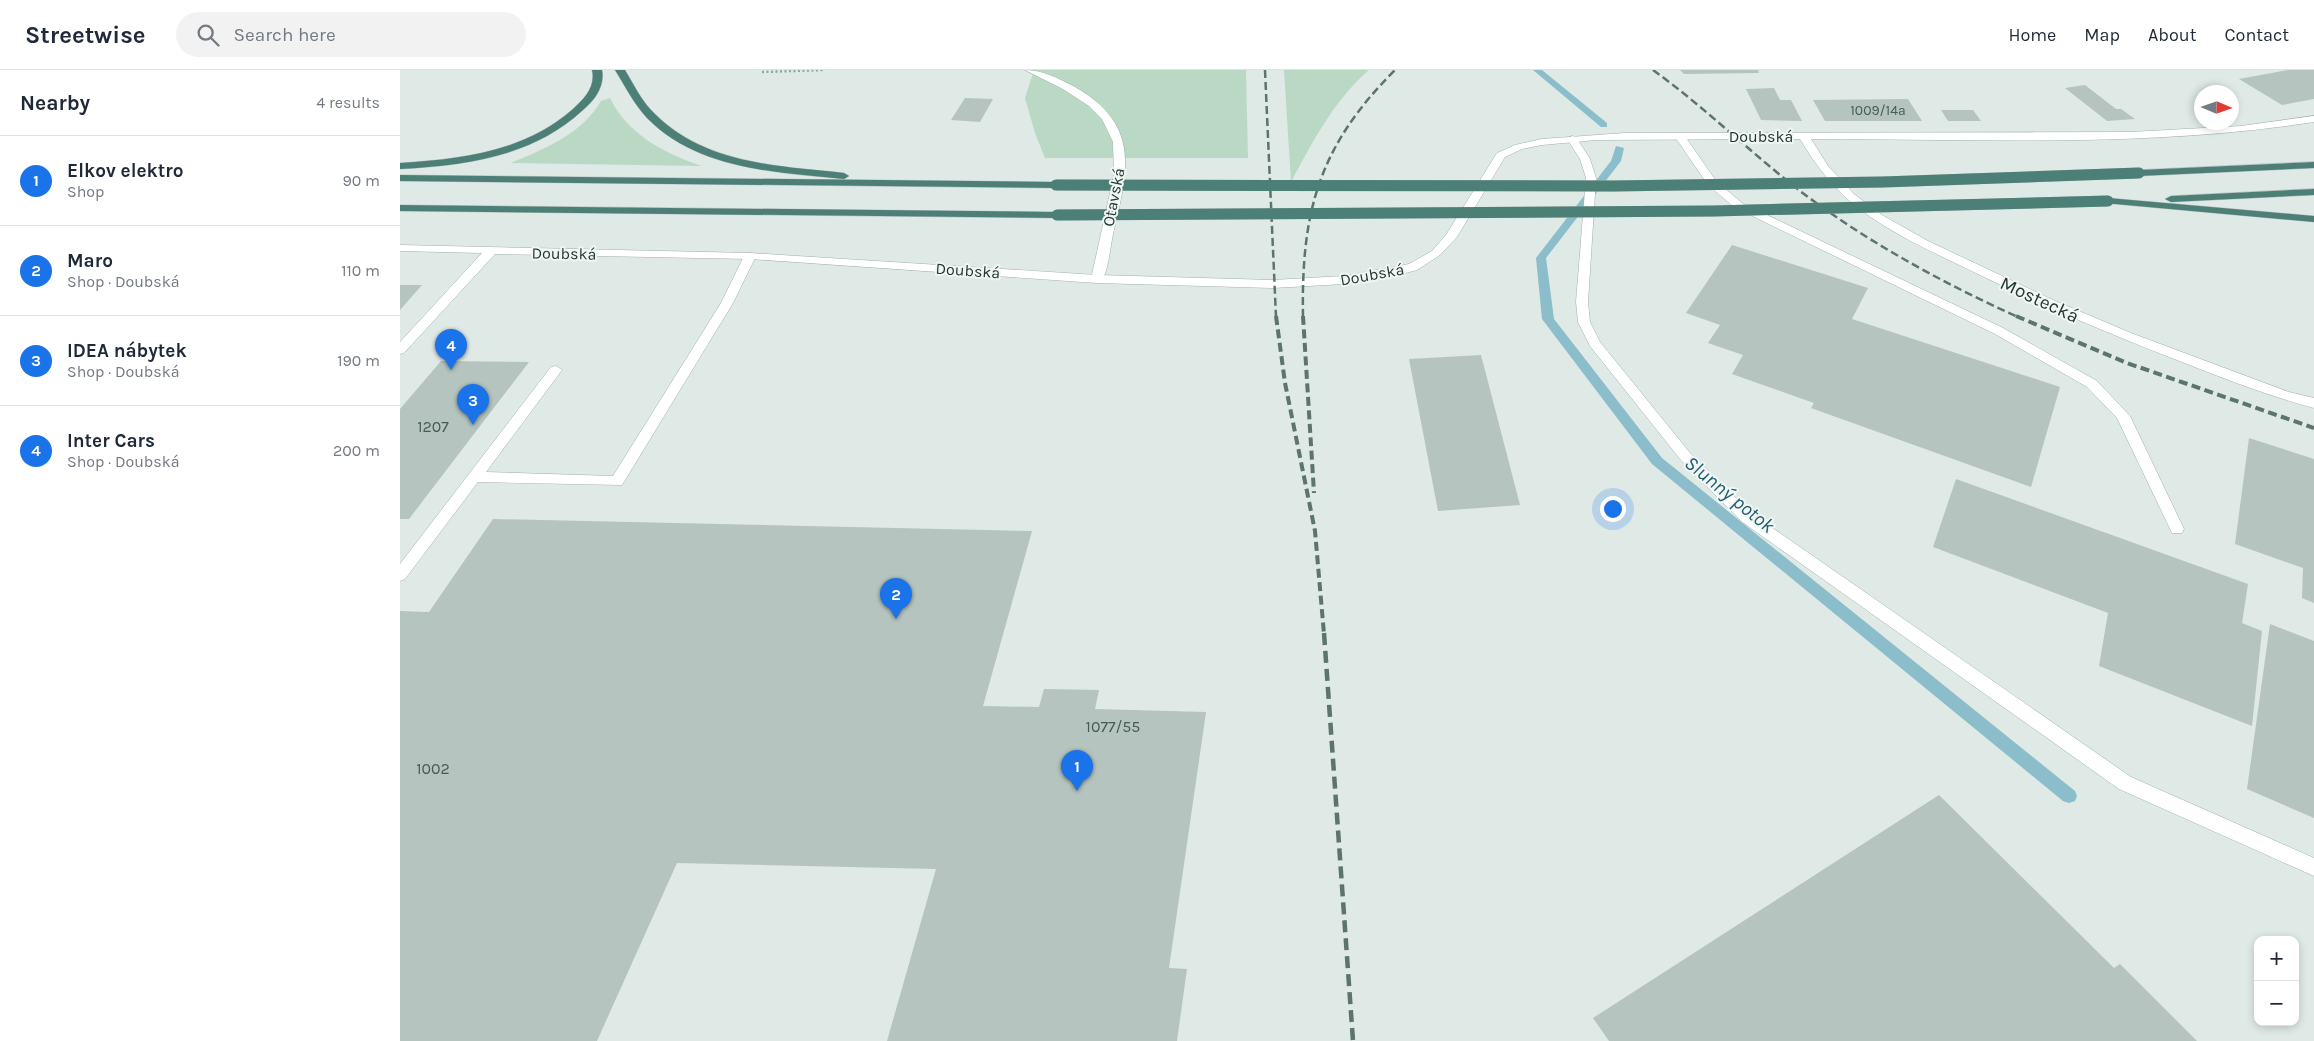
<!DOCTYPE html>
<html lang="en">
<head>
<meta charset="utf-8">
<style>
  :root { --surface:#fff; --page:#f2f2f3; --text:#1f2937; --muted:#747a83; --line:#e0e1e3; --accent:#1a73e8 }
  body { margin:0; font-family:Karla,sans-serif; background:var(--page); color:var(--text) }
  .controls { position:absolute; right:15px; bottom:15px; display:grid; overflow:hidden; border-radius:10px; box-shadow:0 2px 8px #0003 }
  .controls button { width:45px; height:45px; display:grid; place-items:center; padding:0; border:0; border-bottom:1px solid var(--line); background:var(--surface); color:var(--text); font:25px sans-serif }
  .compass { position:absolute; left:1794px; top:15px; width:45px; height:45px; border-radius:50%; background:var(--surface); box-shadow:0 2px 8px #0003; rotate:92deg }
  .you { position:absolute; left:1212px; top:438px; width:18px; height:18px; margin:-12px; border:4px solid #fff; border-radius:50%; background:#1a73e8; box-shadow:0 0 0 8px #1a73e833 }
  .badge { display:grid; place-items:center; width:32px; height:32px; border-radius:50%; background:var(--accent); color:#fff; font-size:16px; font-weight:700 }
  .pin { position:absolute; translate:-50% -41px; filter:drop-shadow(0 1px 2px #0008) }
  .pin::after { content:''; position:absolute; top:26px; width:18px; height:15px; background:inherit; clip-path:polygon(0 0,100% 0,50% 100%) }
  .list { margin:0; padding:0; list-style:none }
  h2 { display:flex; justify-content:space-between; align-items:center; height:65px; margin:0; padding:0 20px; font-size:21px }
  h2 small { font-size:16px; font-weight:400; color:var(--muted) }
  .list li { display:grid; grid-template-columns:32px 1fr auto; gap:15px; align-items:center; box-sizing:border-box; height:90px; padding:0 20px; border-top:1px solid var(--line) }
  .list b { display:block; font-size:19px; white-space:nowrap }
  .list p { margin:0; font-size:16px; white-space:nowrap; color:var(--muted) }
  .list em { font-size:16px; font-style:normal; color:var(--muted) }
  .icon { flex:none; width:28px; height:28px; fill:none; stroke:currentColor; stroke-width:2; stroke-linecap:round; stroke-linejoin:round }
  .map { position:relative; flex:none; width:1914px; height:971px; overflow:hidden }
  header { display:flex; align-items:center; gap:30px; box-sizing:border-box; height:70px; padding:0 25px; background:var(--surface); border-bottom:1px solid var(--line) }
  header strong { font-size:24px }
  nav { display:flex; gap:28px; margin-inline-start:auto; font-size:18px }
  .search { width:350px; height:45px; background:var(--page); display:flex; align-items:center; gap:12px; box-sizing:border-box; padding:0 18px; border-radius:28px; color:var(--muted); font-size:19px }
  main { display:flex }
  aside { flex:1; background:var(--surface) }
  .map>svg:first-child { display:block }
  .green { fill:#bad9c4 }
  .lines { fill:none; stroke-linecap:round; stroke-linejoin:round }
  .stream { fill:#8bbdcb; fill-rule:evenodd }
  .building { fill:#b5c4bf }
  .service-casing { stroke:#a3b0ad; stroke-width:1 }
  .minor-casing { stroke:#a3b0ad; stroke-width:1 }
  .trunk-casing { stroke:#bdc3c2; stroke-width:1 }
  .path { stroke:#82aba1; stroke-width:2.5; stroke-dasharray:2 2.5; stroke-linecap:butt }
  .service { fill:#fff; fill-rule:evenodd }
  .minor { fill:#fff; fill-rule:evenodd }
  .trunk { fill:#4c7f76; fill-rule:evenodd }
  .rail-far2 { stroke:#5c746f; stroke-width:2.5; stroke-dasharray:8 4; stroke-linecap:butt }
  .rail-far1 { stroke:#5c746f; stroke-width:4; stroke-dasharray:9 4.5; stroke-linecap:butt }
  .rail { stroke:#5c746f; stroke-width:4.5; stroke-dasharray:12 6; stroke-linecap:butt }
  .trunk-bridge-casing { stroke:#bdc3c2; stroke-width:11; stroke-linecap:butt }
  .trunk-bridge { stroke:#4c7f76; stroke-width:11 }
  .labels { text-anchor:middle; stroke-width:4; stroke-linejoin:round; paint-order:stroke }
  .far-number-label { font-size:14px; fill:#475b57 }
  .far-street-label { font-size:16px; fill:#223834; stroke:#f0f6f3 }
  .number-label { font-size:16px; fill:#475b57 }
  .street-label { font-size:19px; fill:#223834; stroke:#f0f6f3 }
  .water-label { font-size:20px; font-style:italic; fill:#215d6f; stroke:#f0f6f3 }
</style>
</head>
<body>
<header>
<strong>Streetwise</strong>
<div class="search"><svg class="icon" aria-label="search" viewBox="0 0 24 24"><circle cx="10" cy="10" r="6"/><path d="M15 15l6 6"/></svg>Search here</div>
<nav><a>Home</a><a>Map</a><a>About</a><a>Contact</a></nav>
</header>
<main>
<aside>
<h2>Nearby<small>4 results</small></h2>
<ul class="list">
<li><span class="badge">1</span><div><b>Elkov elektro</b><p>Shop</p></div><em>90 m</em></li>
<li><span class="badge">2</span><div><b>Maro</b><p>Shop · Doubská</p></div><em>110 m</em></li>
<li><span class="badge">3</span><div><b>IDEA nábytek</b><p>Shop · Doubská</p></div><em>190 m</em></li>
<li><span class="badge">4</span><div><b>Inter Cars</b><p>Shop · Doubská</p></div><em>200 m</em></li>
</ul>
</aside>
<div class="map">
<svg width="1914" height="971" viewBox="0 0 1914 971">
  <rect width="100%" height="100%" fill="#dfe9e6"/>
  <!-- green -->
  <path class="green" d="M 634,0 L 846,0 L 848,88 L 645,88 L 635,63 L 625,28 Z
    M 884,0 L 969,0 C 934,30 912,73 891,112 Z
    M 210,28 C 228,65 263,82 301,96 L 111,93 C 144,79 182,64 201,31 Z"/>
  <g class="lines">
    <!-- stream -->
    <path class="stream" d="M 1133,0 L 1142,0 L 1207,53 L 1207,57 L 1201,57 Z
      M 1216,76 L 1224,78 L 1221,91 L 1146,188 L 1154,249 L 1262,388 L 1675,721 L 1677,726 L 1675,731 L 1669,733 L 1663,731 L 1252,394 L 1142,249 L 1136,188 L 1211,91 Z"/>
  </g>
  <!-- building -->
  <path class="building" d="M 1280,0 L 1358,0 L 1359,3 L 1284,4 Z
    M 1888,0 L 1914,0 L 1914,29 L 1882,35 L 1839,9 Z
    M 1685,15 L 1716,39 L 1721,39 L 1735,49 L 1707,51 L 1665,18 Z
    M 1374,18 L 1380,30 L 1391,30 L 1402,51 L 1361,50 L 1346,19 Z
    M 565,28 L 593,29 L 580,52 L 551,50 Z
    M 1508,29 L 1522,51 L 1425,51 L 1413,30 Z
    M 1541,40 L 1573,40 L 1581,51 L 1548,51 Z
    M 1332,175 L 1468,218 L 1452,249 L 1660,317 L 1631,417 L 1411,338 L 1414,333 L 1332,304 L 1343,285 L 1308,273 L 1320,255 L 1286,243 Z
    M 0,215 L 22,215 L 0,240 Z
    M 1081,285 L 1120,435 L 1038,441 L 1009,289 Z
    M 41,291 L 129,292 L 9,449 L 0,449 L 0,339 Z
    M 1849,368 L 1914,389 L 1914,533 L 1902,528 L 1903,498 L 1835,474 Z
    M 1556,409 L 1848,514 L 1842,553 L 1862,561 L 1852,656 L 1699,596 L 1708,543 L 1533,477 Z
    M 93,449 L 632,461 L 583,636 L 639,637 L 644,619 L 699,620 L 695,639 L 806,642 L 769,898 L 787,899 L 777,971 L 487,971 L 536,799 L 277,793 L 197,971 L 0,971 L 0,541 L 29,542 Z
    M 1870,554 L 1914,571 L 1914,748 L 1847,719 Z
    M 1539,725 L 1714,898 L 1720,894 L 1797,971 L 1209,971 L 1193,948 Z"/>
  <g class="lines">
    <!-- service casing -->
    <g class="service-casing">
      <path id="service" d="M 625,0 C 643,0 659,9 675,17 C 741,55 728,100 713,164 C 710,178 709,199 701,212 L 693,212 L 691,209 L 714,105 L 713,72 L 702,49 L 689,36 L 663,19 Z
        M 1280,64 L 1284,65 L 1316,111 L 1342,133 L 1603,258 L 1697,311 L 1730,346 L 1784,459 L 1782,463 L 1772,463 L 1717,348 L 1687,317 L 1595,264 L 1334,137 L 1308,115 L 1275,67 Z
        M 1172,66 L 1176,67 L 1190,89 L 1196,108 L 1188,232 L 1190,252 L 1200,272 L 1290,383 L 1351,443 L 1731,707 L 1914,788 L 1914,806 L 1719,719 L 1341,451 L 1280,389 L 1190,276 L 1178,252 L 1176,232 L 1186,108 L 1180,89 L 1167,69 Z
        M 350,183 L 356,186 L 333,233 L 222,415 L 78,412 L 5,509 L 0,511 L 0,494 L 151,297 L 156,296 L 162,300 L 86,402 L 213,406 L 321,233 L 344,186 Z"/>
    </g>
    <!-- minor casing -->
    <g class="minor-casing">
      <path id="minor" d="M 1914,46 L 1914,52 C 1748,78 1578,69 1411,69 L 1428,96 L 1454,124 L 1482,145 L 1528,171 L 1653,230 L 1731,263 L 1889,322 L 1914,328 L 1914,338 C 1869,326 1825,309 1782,292 C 1715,266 1648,238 1584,207 C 1542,186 1498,168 1461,140 C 1435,121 1416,96 1400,69 L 1196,70 L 1142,75 L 1122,79 L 1105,87 L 1057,167 L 1040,185 L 1017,200 L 991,207 L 944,214 L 873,218 L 697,213 L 350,189 L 95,184 L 4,283 L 0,284 L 0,272 L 82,183 L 0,181 L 0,175 L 350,183 L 697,205 L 873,210 L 944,206 L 1009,194 L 1032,181 L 1046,165 L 1097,83 L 1115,75 L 1142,69 L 1225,63 L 1730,62 L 1841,56 Z"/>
    </g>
    <!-- trunk casing -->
    <g class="trunk-casing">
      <path id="trunk" d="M 192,0 L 202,0 C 205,16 195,30 183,40 C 132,87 67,95 0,99 L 0,93 C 62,89 124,82 173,39 C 184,29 196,17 192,0 Z
        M 215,0 L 225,0 C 234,15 242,32 255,44 C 305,94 378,96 444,103 L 449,106 L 444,109 C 376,102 298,100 247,48 C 234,34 225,16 215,0 Z
        M 1914,92 L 1914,98 L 1739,106 L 1734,103 L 1739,100 Z
        M 0,105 L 656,112 L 661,115 L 656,118 L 0,111 Z
        M 1914,119 L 1914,125 L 1771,132 L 1765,129 L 1771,126 Z
        M 1708,128 L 1914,146 L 1914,152 L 1704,133 L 1702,131 Z
        M 0,135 L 657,142 L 663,145 L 657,148 L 0,141 Z"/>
    </g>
    <!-- path -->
    <path class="path" d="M 362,2 L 423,0"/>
    <!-- service -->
    <use href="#service" class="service"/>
    <!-- minor -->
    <use href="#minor" class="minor"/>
    <!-- trunk -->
    <use href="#trunk" class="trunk"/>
    <!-- rail-far2 -->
    <path class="rail-far2" d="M 865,0 L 876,247
      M 1253,0 C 1307,39 1355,87 1408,127 C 1473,175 1545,214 1618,247
      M 903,247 C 901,141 919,76 995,0"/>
    <!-- rail-far1 -->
    <path class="rail-far1" d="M 876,246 L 885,313 L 915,461 L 924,564
      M 903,246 L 914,423
      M 1616,246 L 1727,293 L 1914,358"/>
    <!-- rail -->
    <path class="rail" d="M 924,563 L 953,971"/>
    <!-- trunk-bridge casing -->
    <g class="trunk-bridge-casing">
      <path id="trunk-bridge" d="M 656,115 L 1214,116 L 1483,112 L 1739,103
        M 657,145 L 1314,141 L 1708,131"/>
    </g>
    <!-- trunk-bridge -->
    <use href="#trunk-bridge" class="trunk-bridge"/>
  </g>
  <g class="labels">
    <!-- far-number labels -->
    <g class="far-number-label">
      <text x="1478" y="45">1009/14a</text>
    </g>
    <!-- far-street labels -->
    <g class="far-street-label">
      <text x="1361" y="72">Doubská</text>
      <text transform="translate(713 127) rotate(-79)" y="6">Otavská</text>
      <text transform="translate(164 183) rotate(1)" y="6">Doubská</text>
      <text transform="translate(568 200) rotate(4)" y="6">Doubská</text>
      <text transform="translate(972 204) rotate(-10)" y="6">Doubská</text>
    </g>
    <!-- number labels -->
    <g class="number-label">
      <text x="33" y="362">1207</text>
      <text x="713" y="662">1077/55</text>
      <text x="33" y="704">1002</text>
    </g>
    <!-- street labels -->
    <g class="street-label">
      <text transform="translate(1640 229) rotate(25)" y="7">Mostecká</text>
    </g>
    <!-- water labels -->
    <g class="water-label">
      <text transform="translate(1330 424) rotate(39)" y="7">Slunný potok</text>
    </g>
  </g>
</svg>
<div class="controls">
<button>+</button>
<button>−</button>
</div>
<svg class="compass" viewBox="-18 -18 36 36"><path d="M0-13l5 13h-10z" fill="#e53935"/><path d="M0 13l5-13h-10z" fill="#747a83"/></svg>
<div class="you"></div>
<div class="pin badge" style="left:677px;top:721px">1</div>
<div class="pin badge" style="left:496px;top:549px">2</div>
<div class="pin badge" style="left:73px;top:355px">3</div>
<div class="pin badge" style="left:51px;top:300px">4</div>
</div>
</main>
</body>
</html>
